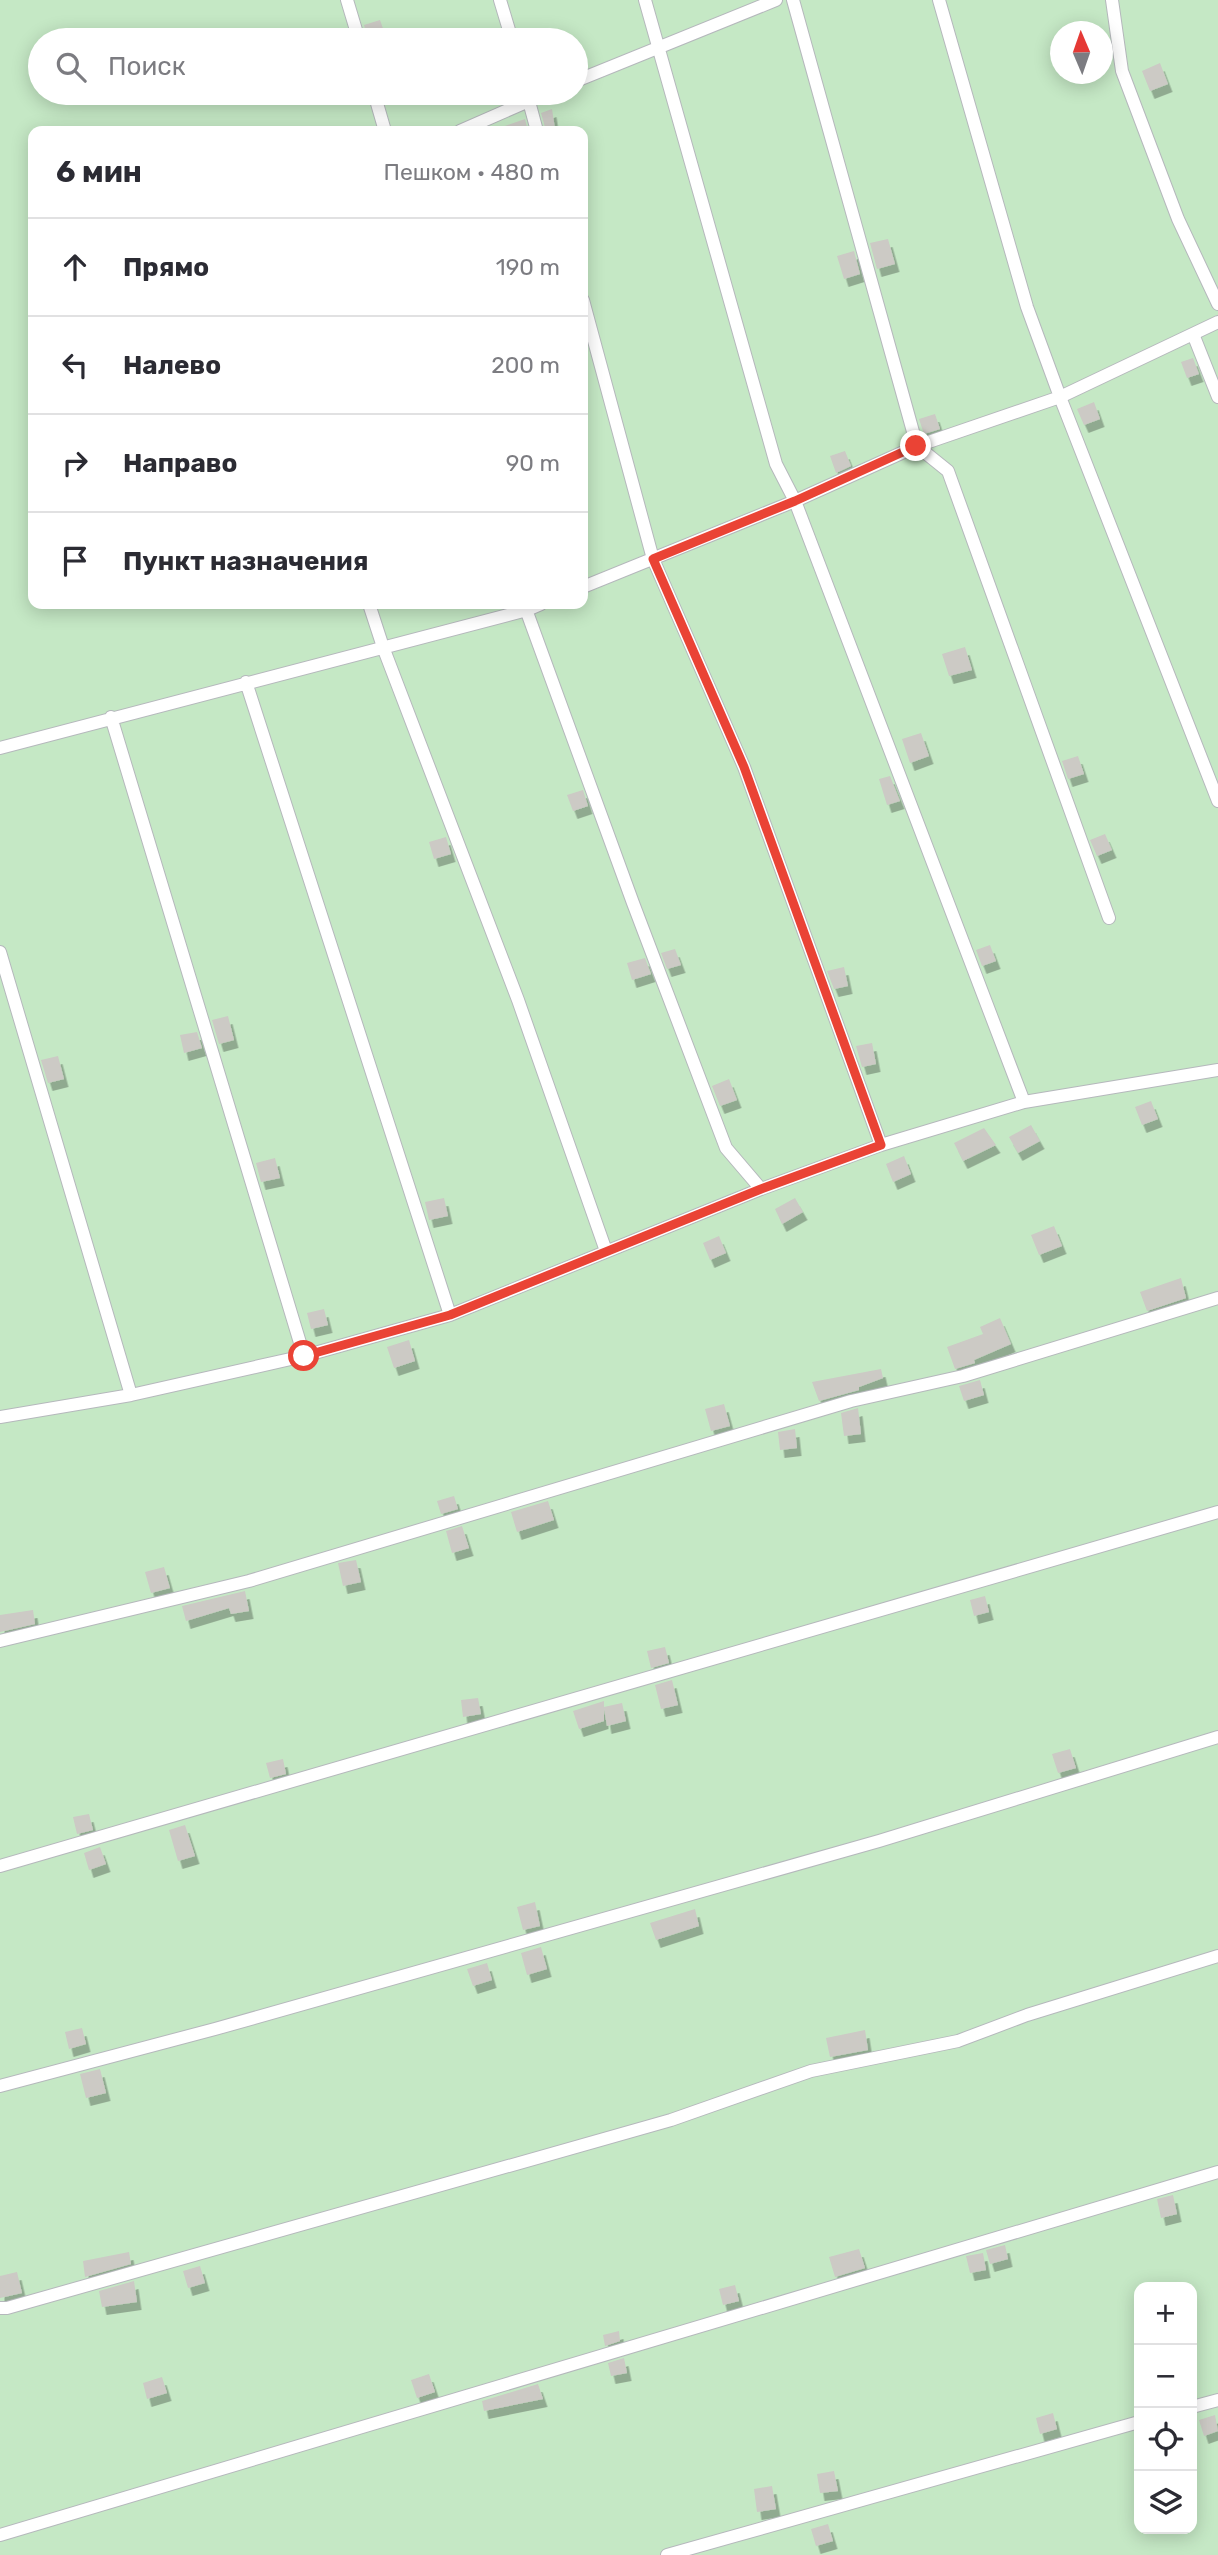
<!DOCTYPE html>
<html lang="ru">
<head>
<meta charset="utf-8">
<style>
  :root { --surface:#fff; --page:#f2f2f3; --text:#2b2b33; --muted:#7c7c81; --line:#e1e1e2 }
  body { margin:0; font-family:Rubik,sans-serif; background:var(--page); color:var(--text) }
  .controls { position:absolute; right:21px; bottom:21px; display:grid; overflow:hidden; border-radius:14px; box-shadow:0 4px 18px #0003 }
  .controls button { width:63px; height:63px; display:grid; place-items:center; padding:0; border:0; border-bottom:2px solid var(--line); background:var(--surface); color:var(--text); font:35px sans-serif }
  .compass { position:absolute; left:1050px; top:21px; width:63px; height:63px; border-radius:50%; background:var(--surface); box-shadow:0 4px 18px #0003; rotate:358deg }
  .stop { position:absolute; width:21px; height:21px; margin:-16px; border:5px solid #ea4335; border-radius:50%; background:#fff }
  .stop.end { background:#ea4335; border-color:#fff; box-shadow:0 2px 7px #0008 }
  .list { margin:0; padding:0; list-style:none }
  h2 { display:flex; justify-content:space-between; align-items:center; height:91px; margin:0; padding:0 28px; font-size:30px }
  h2 small { font-size:23px; font-weight:400; color:var(--muted) }
  .list li { display:grid; grid-template-columns:46px 1fr auto; gap:21px; align-items:center; box-sizing:border-box; height:98px; padding:0 28px; border-top:2px solid var(--line) }
  .list b { display:block; font-size:26px; white-space:nowrap }
  .list em { font-size:23px; font-style:normal; color:var(--muted) }
  .icon { flex:none; width:38px; height:38px; fill:none; stroke:currentColor; stroke-width:2; stroke-linecap:round; stroke-linejoin:round }
  .map { position:relative; flex:none; width:1218px; height:2555px; overflow:hidden }
  .search { position:absolute; background:var(--surface); box-shadow:0 4px 18px #0003; left:28px; top:28px; width:560px; height:77px; display:flex; align-items:center; gap:18px; box-sizing:border-box; padding:0 24px; border-radius:38px; color:var(--muted); font-size:26px }
  .panel { position:absolute; background:var(--surface); box-shadow:0 4px 18px #0003; left:28px; top:126px; width:560px; height:483px; border-radius:14px }
  .map>svg:first-child { display:block }
  .green { fill:#c5e8c5; fill-rule:evenodd }
  .building { fill:#cccac5; filter:url(#shadow) }
  .lines { fill:none; stroke-linecap:round; stroke-linejoin:round }
  .lane-casing { stroke:#b5b8bc; stroke-width:14 }
  .lane { stroke:#fff; stroke-width:12 }
  .route { stroke:#ea4335; stroke-width:9 }
</style>
</head>
<body>
<div class="map">
<svg width="1218" height="2555" viewBox="0 0 1218 2555">
  <defs>
    <filter id="shadow"><feDropShadow dx="4.5" dy="8" stdDeviation="0" flood-color="#0004"/></filter>
  </defs>
  <rect width="100%" height="100%" fill="#f1efe8"/>
  <!-- green -->
  <path class="green" d="M 0,0 L 1218,0 L 1218,2555 L 0,2555 ZM 1060,32 L 1102,32 L 1102,74 L 1060,74 ZM 40,40 L 576,40 L 576,93 L 40,93 ZM 33,131 L 583,131 L 583,604 L 33,604 ZM 1139,2287 L 1192,2287 L 1192,2529 L 1139,2529 Z"/>
  <!-- building -->
  <path class="building" d="M 380,20 L 387,40 L 368,40 L 364,25 Z
    M 1160,63 L 1168,84 L 1150,91 L 1142,71 Z
    M 552,109 L 555,129 L 546,131 L 541,113 Z
    M 525,119 L 528,131 L 497,131 L 496,129 Z
    M 888,239 L 895,264 L 877,269 L 870,243 Z
    M 854,251 L 860,274 L 844,279 L 837,256 Z
    M 1193,358 L 1199,374 L 1187,378 L 1181,362 Z
    M 1094,402 L 1100,419 L 1084,425 L 1077,409 Z
    M 935,414 L 940,429 L 924,434 L 919,419 Z
    M 845,451 L 851,466 L 836,473 L 830,456 Z
    M 965,647 L 972,670 L 949,676 L 942,654 Z
    M 921,733 L 929,756 L 910,763 L 902,739 Z
    M 1078,756 L 1084,774 L 1068,779 L 1062,761 Z
    M 890,776 L 900,801 L 887,805 L 879,779 Z
    M 583,790 L 588,806 L 573,811 L 567,795 Z
    M 1105,834 L 1112,850 L 1097,856 L 1090,840 Z
    M 446,837 L 451,854 L 434,859 L 429,842 Z
    M 990,945 L 996,961 L 982,966 L 976,950 Z
    M 675,949 L 681,965 L 667,969 L 661,953 Z
    M 645,958 L 651,974 L 632,980 L 627,963 Z
    M 844,967 L 848,986 L 834,989 L 827,971 Z
    M 228,1016 L 234,1040 L 219,1044 L 212,1020 Z
    M 197,1032 L 202,1048 L 184,1053 L 180,1035 Z
    M 872,1043 L 876,1064 L 862,1067 L 856,1046 Z
    M 58,1056 L 64,1079 L 48,1083 L 41,1060 Z
    M 729,1079 L 737,1100 L 720,1106 L 712,1086 Z
    M 1151,1101 L 1158,1119 L 1142,1125 L 1135,1107 Z
    M 1031,1125 L 1040,1141 L 1018,1153 L 1009,1137 Z
    M 984,1128 L 996,1145 L 963,1161 L 954,1143 Z
    M 904,1156 L 911,1174 L 893,1182 L 886,1164 Z
    M 275,1158 L 280,1178 L 261,1182 L 256,1163 Z
    M 444,1198 L 448,1216 L 429,1220 L 425,1202 Z
    M 795,1198 L 803,1212 L 782,1224 L 775,1209 Z
    M 1054,1226 L 1062,1246 L 1039,1255 L 1031,1235 Z
    M 719,1236 L 726,1253 L 710,1260 L 703,1243 Z
    M 1181,1278 L 1186,1298 L 1147,1311 L 1140,1292 Z
    M 324,1309 L 328,1325 L 311,1329 L 307,1313 Z
    M 1000,1318 L 1011,1344 L 974,1360 L 975,1363 L 955,1369 L 947,1347 L 983,1334 L 980,1327 Z
    M 409,1340 L 415,1361 L 394,1368 L 387,1347 Z
    M 881,1369 L 883,1378 L 859,1387 L 859,1390 L 819,1401 L 812,1382 Z
    M 980,1380 L 984,1395 L 964,1401 L 959,1386 Z
    M 724,1404 L 730,1426 L 711,1431 L 705,1409 Z
    M 858,1408 L 861,1434 L 844,1436 L 841,1413 Z
    M 795,1429 L 797,1448 L 780,1450 L 778,1432 Z
    M 454,1496 L 458,1509 L 441,1514 L 437,1501 Z
    M 548,1501 L 554,1520 L 517,1532 L 511,1512 Z
    M 462,1526 L 469,1548 L 452,1553 L 446,1531 Z
    M 356,1560 L 361,1582 L 343,1586 L 338,1563 Z
    M 164,1567 L 170,1588 L 151,1593 L 145,1572 Z
    M 245,1591 L 249,1611 L 231,1614 L 229,1608 L 186,1621 L 182,1606 Z
    M 985,1596 L 989,1612 L 974,1616 L 970,1600 Z
    M 33,1610 L 35,1624 L 0,1632 L 0,1615 Z
    M 665,1647 L 669,1663 L 651,1668 L 647,1651 Z
    M 672,1680 L 678,1705 L 661,1709 L 655,1685 Z
    M 478,1698 L 481,1714 L 463,1717 L 461,1700 Z
    M 604,1701 L 604,1707 L 622,1703 L 626,1721 L 607,1726 L 604,1709 L 604,1721 L 579,1729 L 573,1711 Z
    M 1070,1749 L 1076,1768 L 1058,1773 L 1052,1754 Z
    M 283,1759 L 286,1774 L 270,1778 L 266,1763 Z
    M 89,1814 L 93,1830 L 77,1834 L 73,1817 Z
    M 185,1825 L 195,1856 L 178,1861 L 169,1830 Z
    M 100,1847 L 106,1864 L 89,1870 L 84,1853 Z
    M 535,1902 L 540,1926 L 523,1930 L 517,1907 Z
    M 695,1909 L 699,1926 L 656,1940 L 650,1923 Z
    M 541,1947 L 547,1969 L 527,1975 L 521,1953 Z
    M 487,1963 L 492,1980 L 473,1986 L 467,1969 Z
    M 82,2028 L 86,2044 L 69,2049 L 65,2032 Z
    M 865,2030 L 868,2050 L 830,2057 L 826,2038 Z
    M 100,2069 L 106,2093 L 86,2098 L 80,2074 Z
    M 1173,2195 L 1177,2214 L 1161,2218 L 1157,2199 Z
    M 1005,2245 L 1008,2259 L 990,2264 L 986,2250 Z
    M 859,2249 L 865,2268 L 835,2277 L 829,2257 Z
    M 129,2252 L 131,2264 L 85,2277 L 83,2261 Z
    M 983,2253 L 986,2270 L 970,2273 L 966,2256 Z
    M 200,2266 L 205,2283 L 188,2288 L 183,2271 Z
    M 17,2272 L 22,2293 L 0,2298 L 0,2276 Z
    M 134,2281 L 137,2302 L 102,2307 L 99,2291 Z
    M 735,2285 L 739,2301 L 723,2305 L 719,2289 Z
    M 619,2331 L 620,2341 L 605,2346 L 603,2335 Z
    M 624,2358 L 627,2373 L 611,2376 L 608,2363 Z
    M 429,2374 L 435,2392 L 417,2398 L 411,2380 Z
    M 162,2377 L 167,2393 L 147,2399 L 143,2383 Z
    M 538,2384 L 543,2399 L 484,2411 L 482,2401 Z
    M 1053,2413 L 1057,2429 L 1040,2434 L 1036,2418 Z
    M 1215,2415 L 1218,2431 L 1204,2436 L 1199,2420 Z
    M 834,2471 L 838,2491 L 820,2493 L 817,2474 Z
    M 772,2486 L 776,2509 L 757,2512 L 754,2489 Z
    M 828,2524 L 833,2541 L 816,2546 L 811,2529 Z"/>
  <g class="lines">
    <!-- lane casing -->
    <g class="lane-casing">
      <path id="lane" d="M 347,0 L 359,40
        M 500,0 L 512,40
        M 645,0 L 776,464 L 795,501 L 917,446 L 1060,397 L 1027,307 L 939,0
        M 793,0 L 917,446 L 948,471 L 1109,918
        M 1112,0 L 1122,71 L 1178,219 L 1218,304
        M 576,81 L 776,0
        M 374,93 L 385,131
        M 527,94 L 537,131
        M 460,131 L 547,93
        M 583,300 L 653,559 L 744,767 L 881,1145 L 1024,1102 L 795,501 L 583,587
        M 1218,322 L 1060,397 L 1218,801
        M 1193,334 L 1218,397
        M 369,604 L 383,647 L 518,1000 L 606,1251
        M 524,604 L 633,903 L 726,1148 L 761,1189 L 881,1145
        M 246,682 L 450,1315
        M 111,717 L 304,1356
        M 0,748 L 527,610 L 541,604
        M 0,952 L 131,1395
        M 1024,1102 L 1218,1070
        M 0,1417 L 131,1395 L 304,1356 L 450,1315 L 761,1189
        M 0,1641 L 249,1581 L 851,1401 L 963,1376 L 1218,1298
        M 0,1866 L 1218,1512
        M 0,2086 L 215,2029 L 879,1841 L 1218,1737
        M 0,2308 L 7,2308 L 671,2120 L 811,2071 L 958,2041 L 1027,2015 L 1218,1956
        M 1192,2407 L 1218,2400
        M 0,2535 L 1218,2172
        M 667,2555 L 1139,2422"/>
    </g>
    <!-- lane -->
    <use href="#lane" class="lane"/>
  </g>
  <g class="lines">
    <!-- route -->
    <path class="route" d="M 304,1356 L 450,1315 L 761,1189 L 881,1145 L 744,767 L 653,559 L 795,501 L 916,446"/>
  </g>
</svg>
<div class="controls">
<button>+</button>
<button>−</button>
<button><svg class="icon" aria-label="locate" viewBox="0 0 24 24"><circle cx="12" cy="12" r="6"/><path d="M12 2v4M12 18v4M2 12h4M18 12h4"/></svg></button>
<button><svg class="icon" aria-label="layers" viewBox="0 0 24 24"><path d="M12 4l9 5-9 5-9-5zM3 14l9 5 9-5"/></svg></button>
</div>
<svg class="compass" viewBox="-18 -18 36 36"><path d="M0-13l5 13h-10z" fill="#e53935"/><path d="M0 13l5-13h-10z" fill="#7c7c81"/></svg>
<div class="stop" style="left:304px;top:1356px"></div>
<div class="stop end" style="left:916px;top:446px"></div>
<div class="search"><svg class="icon" aria-label="search" viewBox="0 0 24 24"><circle cx="10" cy="10" r="6"/><path d="M15 15l6 6"/></svg>Поиск</div>
<section class="panel">
<h2>6 мин<small>Пешком · 480 m</small></h2>
<ul class="list">
<li><svg class="icon" aria-label="ahead" viewBox="0 0 24 24"><path d="M12 20V5M6 11l6-6 6 6"/></svg><div><b>Прямо</b></div><em>190 m</em></li>
<li><svg class="icon" aria-label="left" viewBox="0 0 24 24"><path d="M17 20v-9H6M10 6l-5 5 5 5"/></svg><div><b>Налево</b></div><em>200 m</em></li>
<li><svg class="icon" aria-label="right" viewBox="0 0 24 24"><path d="M7 20v-9h11M14 6l5 5-5 5"/></svg><div><b>Направо</b></div><em>90 m</em></li>
<li><svg class="icon" aria-label="arrive" viewBox="0 0 24 24"><path d="M6 21V4h12l-3 4 3 4H6"/></svg><div><b>Пункт назначения</b></div></li>
</ul>
</section>
</div>
</body>
</html>
